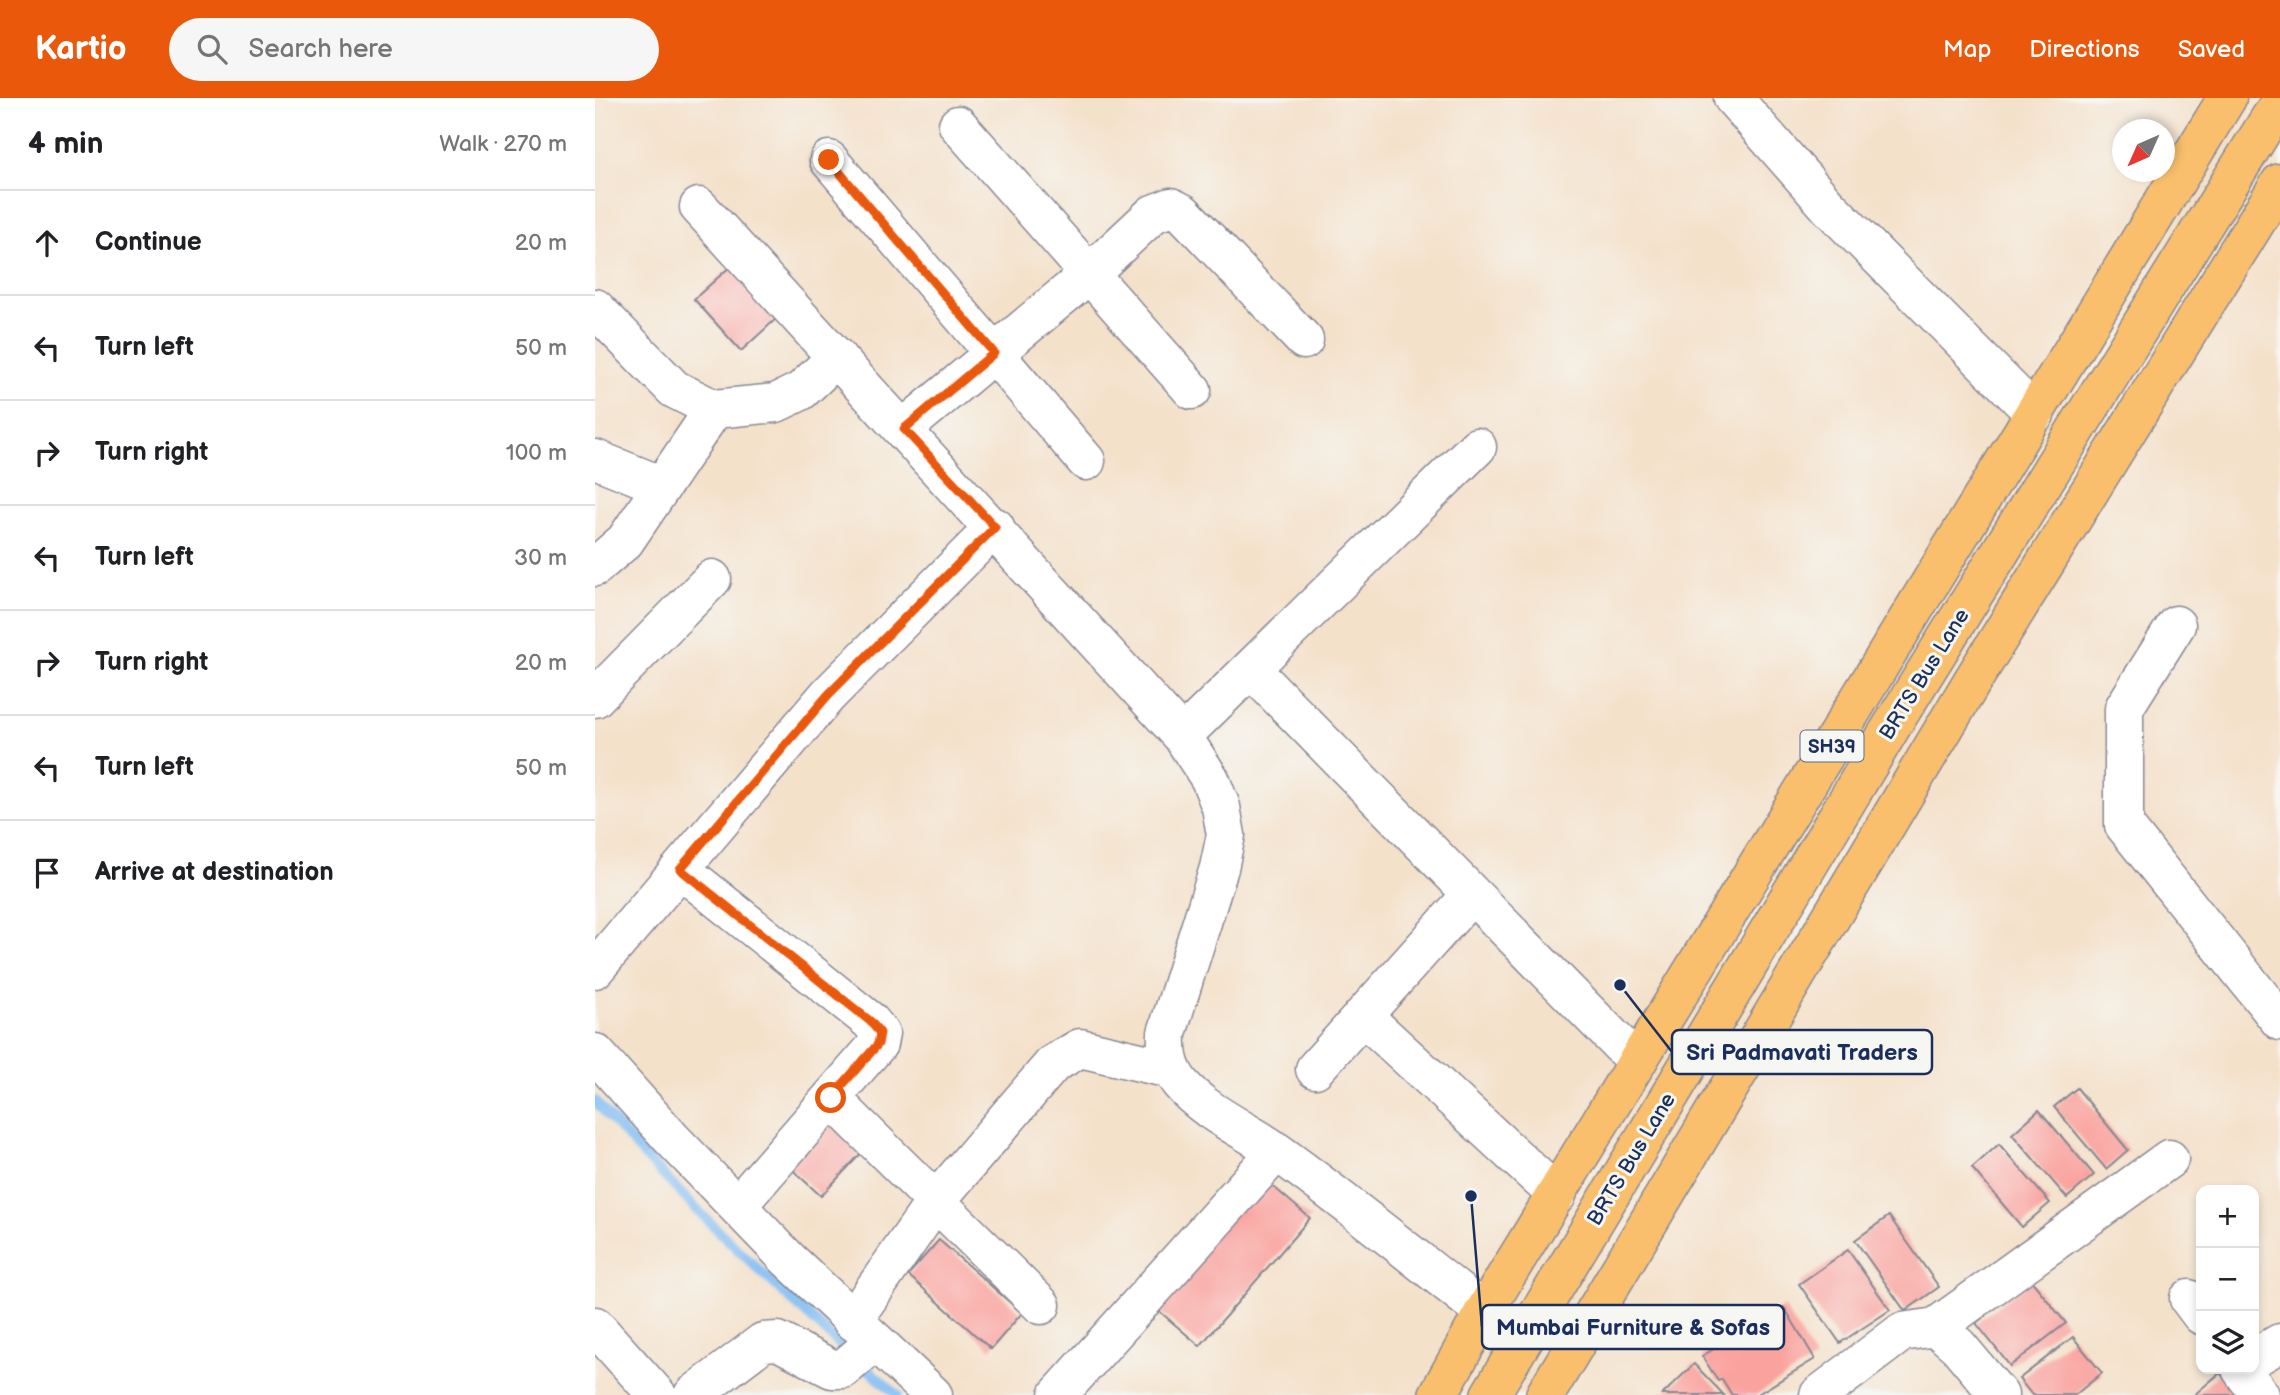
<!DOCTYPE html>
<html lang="en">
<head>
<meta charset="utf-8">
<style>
  :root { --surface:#fff; --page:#f6f6f6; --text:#202124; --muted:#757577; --line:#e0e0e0; --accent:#ea580c }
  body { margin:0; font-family:"Balsamiq Sans",sans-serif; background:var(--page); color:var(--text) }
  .controls { position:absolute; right:21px; bottom:21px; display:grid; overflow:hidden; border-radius:14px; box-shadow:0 4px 10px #0003 }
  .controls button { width:63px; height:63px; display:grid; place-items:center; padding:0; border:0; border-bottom:2px solid var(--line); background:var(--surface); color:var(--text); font:35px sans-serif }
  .compass { position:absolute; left:1517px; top:21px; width:63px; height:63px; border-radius:50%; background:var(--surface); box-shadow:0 4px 10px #0003; rotate:225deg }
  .stop { position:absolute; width:21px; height:21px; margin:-16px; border:5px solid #ea580c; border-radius:50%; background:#fff }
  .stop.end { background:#ea580c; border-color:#fff; box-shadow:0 2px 7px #0008 }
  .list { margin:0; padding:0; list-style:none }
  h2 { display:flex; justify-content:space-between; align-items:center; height:91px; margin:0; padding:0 28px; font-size:30px }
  h2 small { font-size:23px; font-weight:400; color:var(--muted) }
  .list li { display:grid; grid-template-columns:46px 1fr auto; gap:21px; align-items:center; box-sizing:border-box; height:105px; padding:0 28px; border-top:2px solid var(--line) }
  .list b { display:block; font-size:26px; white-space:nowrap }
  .list em { font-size:23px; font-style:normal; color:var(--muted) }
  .icon { flex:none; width:38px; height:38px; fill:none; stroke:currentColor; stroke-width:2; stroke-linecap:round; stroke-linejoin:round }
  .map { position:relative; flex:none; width:1685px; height:1297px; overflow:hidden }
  header { display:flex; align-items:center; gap:42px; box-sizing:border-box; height:98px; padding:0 35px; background:var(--accent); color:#fff }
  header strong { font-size:33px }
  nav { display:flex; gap:38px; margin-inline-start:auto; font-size:24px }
  .search { width:490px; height:63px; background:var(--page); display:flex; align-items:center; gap:18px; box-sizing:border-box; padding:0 24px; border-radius:38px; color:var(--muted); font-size:26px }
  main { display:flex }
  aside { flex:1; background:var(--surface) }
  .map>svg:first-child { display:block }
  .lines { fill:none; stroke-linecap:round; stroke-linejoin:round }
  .stream { stroke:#82bdf4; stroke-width:10 }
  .building { fill:#faa29e }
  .minor-casing { stroke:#888894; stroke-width:41 }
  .major-casing { stroke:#888894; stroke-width:41 }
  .minor { stroke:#fff; stroke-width:38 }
  .major { stroke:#f9bf6d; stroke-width:38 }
  .route { stroke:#ea580c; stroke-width:9 }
  .labels { text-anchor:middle; stroke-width:6; stroke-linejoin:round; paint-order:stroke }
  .shield { fill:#f6f6f2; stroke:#5d6b8a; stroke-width:2 }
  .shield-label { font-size:19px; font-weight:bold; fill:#1b2f5e }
  .street-label { font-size:21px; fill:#1b2f5e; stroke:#f6f6f2 }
  .leader { fill:none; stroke:#1b2f5e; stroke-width:2.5 }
  .callout-dot { fill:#1b2f5e; stroke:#f6f6f2; stroke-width:2.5 }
  .callout { fill:#f6f6f2; stroke:#1b2f5e; stroke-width:2.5 }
  .callout-label { font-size:23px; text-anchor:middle; font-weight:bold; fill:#1b2f5e }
</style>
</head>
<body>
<header>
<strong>Kartio</strong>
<div class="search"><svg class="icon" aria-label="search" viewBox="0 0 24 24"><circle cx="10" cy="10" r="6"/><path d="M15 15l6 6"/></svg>Search here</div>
<nav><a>Map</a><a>Directions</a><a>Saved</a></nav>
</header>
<main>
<aside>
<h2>4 min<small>Walk · 270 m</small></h2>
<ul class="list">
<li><svg class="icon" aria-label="ahead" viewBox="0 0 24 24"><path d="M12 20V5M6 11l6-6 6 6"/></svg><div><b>Continue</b></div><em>20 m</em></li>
<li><svg class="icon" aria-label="left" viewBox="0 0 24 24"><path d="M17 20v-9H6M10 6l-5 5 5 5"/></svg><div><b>Turn left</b></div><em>50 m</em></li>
<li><svg class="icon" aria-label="right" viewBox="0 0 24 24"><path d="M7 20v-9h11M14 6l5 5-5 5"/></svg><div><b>Turn right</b></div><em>100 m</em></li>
<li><svg class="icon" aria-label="left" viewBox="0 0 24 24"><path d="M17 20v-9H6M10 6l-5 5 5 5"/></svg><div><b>Turn left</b></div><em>30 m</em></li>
<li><svg class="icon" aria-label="right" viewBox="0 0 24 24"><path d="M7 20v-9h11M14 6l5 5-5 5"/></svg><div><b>Turn right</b></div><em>20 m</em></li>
<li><svg class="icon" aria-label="left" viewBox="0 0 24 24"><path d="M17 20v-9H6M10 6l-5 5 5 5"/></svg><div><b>Turn left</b></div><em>50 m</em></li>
<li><svg class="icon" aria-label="arrive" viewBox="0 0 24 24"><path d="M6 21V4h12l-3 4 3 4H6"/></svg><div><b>Arrive at destination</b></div></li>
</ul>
</aside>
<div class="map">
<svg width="1685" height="1297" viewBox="0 0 1685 1297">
  <rect width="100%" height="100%" fill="#f6f6f2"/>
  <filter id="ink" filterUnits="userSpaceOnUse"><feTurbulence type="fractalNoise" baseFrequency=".0143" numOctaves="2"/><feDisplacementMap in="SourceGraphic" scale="14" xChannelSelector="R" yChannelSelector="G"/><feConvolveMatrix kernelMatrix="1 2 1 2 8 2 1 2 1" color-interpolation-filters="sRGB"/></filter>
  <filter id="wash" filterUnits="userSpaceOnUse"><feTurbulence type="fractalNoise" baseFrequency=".00686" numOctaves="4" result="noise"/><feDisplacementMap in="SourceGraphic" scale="28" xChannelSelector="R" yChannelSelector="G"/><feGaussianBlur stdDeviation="1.57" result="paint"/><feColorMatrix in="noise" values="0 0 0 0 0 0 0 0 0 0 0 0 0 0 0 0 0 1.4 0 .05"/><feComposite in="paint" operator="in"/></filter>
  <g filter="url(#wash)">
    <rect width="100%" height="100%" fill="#f4e1ca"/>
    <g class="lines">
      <!-- stream -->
      <path class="stream" d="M 0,1003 C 79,1094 166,1175 255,1256
        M 267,1266 L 302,1297"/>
    </g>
    <g id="blocks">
      <!-- building -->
      <path class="building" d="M 137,167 L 183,219 L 146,253 L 99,201 Z
        M 1482,990 L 1533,1052 L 1511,1071 L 1459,1009 Z
        M 1444,1012 L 1499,1077 L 1472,1100 L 1417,1036 Z
        M 235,1017 L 271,1050 L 226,1098 L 190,1065 Z
        M 1404,1046 L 1455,1105 L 1427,1129 L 1377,1070 Z
        M 667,1079 L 715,1120 L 605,1248 L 557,1207 Z
        M 1294,1118 L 1344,1189 L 1310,1213 L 1260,1142 Z
        M 344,1142 L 427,1215 L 396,1251 L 313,1177 Z
        M 1253,1152 L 1295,1212 L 1245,1245 L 1204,1186 Z
        M 1436,1182 L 1471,1225 L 1415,1268 L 1381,1225 Z
        M 1189,1209 L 1220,1261 L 1161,1297 L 1137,1297 L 1127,1281 L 1123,1283 L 1107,1258 Z
        M 1478,1239 L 1507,1275 L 1480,1297 L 1437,1297 L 1424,1281 Z
        M 1099,1266 L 1129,1297 L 1067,1297 Z
        M 1625,1275 L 1645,1297 L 1599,1297 Z"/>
    </g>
  </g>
  <g filter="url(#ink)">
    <use href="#blocks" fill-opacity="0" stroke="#888894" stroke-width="2"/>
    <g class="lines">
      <!-- minor casing -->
      <g class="minor-casing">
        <path id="minor" d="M 1138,0 L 1233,108 L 1440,316
          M 363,27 L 597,292
          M 234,62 L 491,363
          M 104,109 L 587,638 L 615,681 L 626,709 L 631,737 L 624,770 L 572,935 C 571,954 573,970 585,985 C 609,1014 651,1032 681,1053 C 752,1104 820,1160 889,1214
          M 0,210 L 79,291 L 119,311 L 181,305 L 206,293 L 242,259
          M 308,331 L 493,177 L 558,116 L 576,109 L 588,115 L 709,242
          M 0,361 L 65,387
          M 0,469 L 30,443 L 119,311
          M 1581,527 L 1529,610 L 1529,727 L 1685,923
          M 656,571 L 1042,964
          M 0,600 L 117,481
          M 587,638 L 882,349
          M 85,771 L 275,923 L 285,935 L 283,946 L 142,1108
          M 0,871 L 233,597 L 400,429
          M 768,918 L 962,1097
          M 0,955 L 76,1040 L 194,1162 L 338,1297
          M 720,971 L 877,796
          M 236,1000 L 446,1207
          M 1594,1201 L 1606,1217
          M 257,1223 L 341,1103 L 458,966 L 485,950 L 575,971
          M 0,1228 L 62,1297
          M 1341,1229 L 1574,1061
          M 1659,1260 L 1685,1245
          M 1646,1271 L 1665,1297
          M 98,1297 L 168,1244 L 183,1243 L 237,1271 L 248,1271 L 280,1244
          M 463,1297 L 681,1054
          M 1224,1297 L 1307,1234 L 1341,1229 L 1363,1248 L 1404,1297"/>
      </g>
      <!-- major casing -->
      <g class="major-casing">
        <path id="major" d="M 843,1297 L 889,1214 L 1632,0
          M 895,1297 L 1295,631 L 1685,4
          M 950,1297 L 1378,582 L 1685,85"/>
      </g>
      <!-- minor -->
      <use href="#minor" class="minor"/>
      <!-- major -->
      <use href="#major" class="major"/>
    </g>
  </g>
  <g class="lines" filter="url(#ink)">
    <!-- route -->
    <path class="route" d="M 234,62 L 399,255 L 309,331 L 400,429 L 233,597 L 85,771 L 275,923 L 285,935 L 283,946 L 236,1000"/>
  </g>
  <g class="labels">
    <!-- shield labels -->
    <rect class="shield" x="1205.5" y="632.5" width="63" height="31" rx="5"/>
    <g class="shield-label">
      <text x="1237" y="655">SH39</text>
    </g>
    <!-- street labels -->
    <g class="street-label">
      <text transform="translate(1329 576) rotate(-58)" y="7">BRTS Bus Lane</text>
      <text transform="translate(1036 1061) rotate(-59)" y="7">BRTS Bus Lane</text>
    </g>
  </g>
  <!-- callouts -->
  <path class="leader" d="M1025 887L1077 954M876 1098L887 1229"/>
  <g class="callout-dot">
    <circle cx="1025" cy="887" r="7"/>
    <circle cx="876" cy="1098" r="7"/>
  </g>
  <g class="callout">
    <rect x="1077" y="932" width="260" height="44" rx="7"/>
    <rect x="887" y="1207" width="302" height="44" rx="7"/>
  </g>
  <g class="callout-label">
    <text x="1207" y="962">Sri Padmavati Traders</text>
    <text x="1038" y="1237">Mumbai Furniture &amp; Sofas</text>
  </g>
</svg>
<div class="controls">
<button>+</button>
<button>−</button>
<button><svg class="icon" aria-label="layers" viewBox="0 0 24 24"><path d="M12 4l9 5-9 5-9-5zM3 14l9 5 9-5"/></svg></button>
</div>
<svg class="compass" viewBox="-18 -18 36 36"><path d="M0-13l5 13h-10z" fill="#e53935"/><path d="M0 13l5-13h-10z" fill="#757577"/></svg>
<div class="stop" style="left:236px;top:1000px"></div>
<div class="stop end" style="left:234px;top:62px"></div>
</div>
</main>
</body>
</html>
